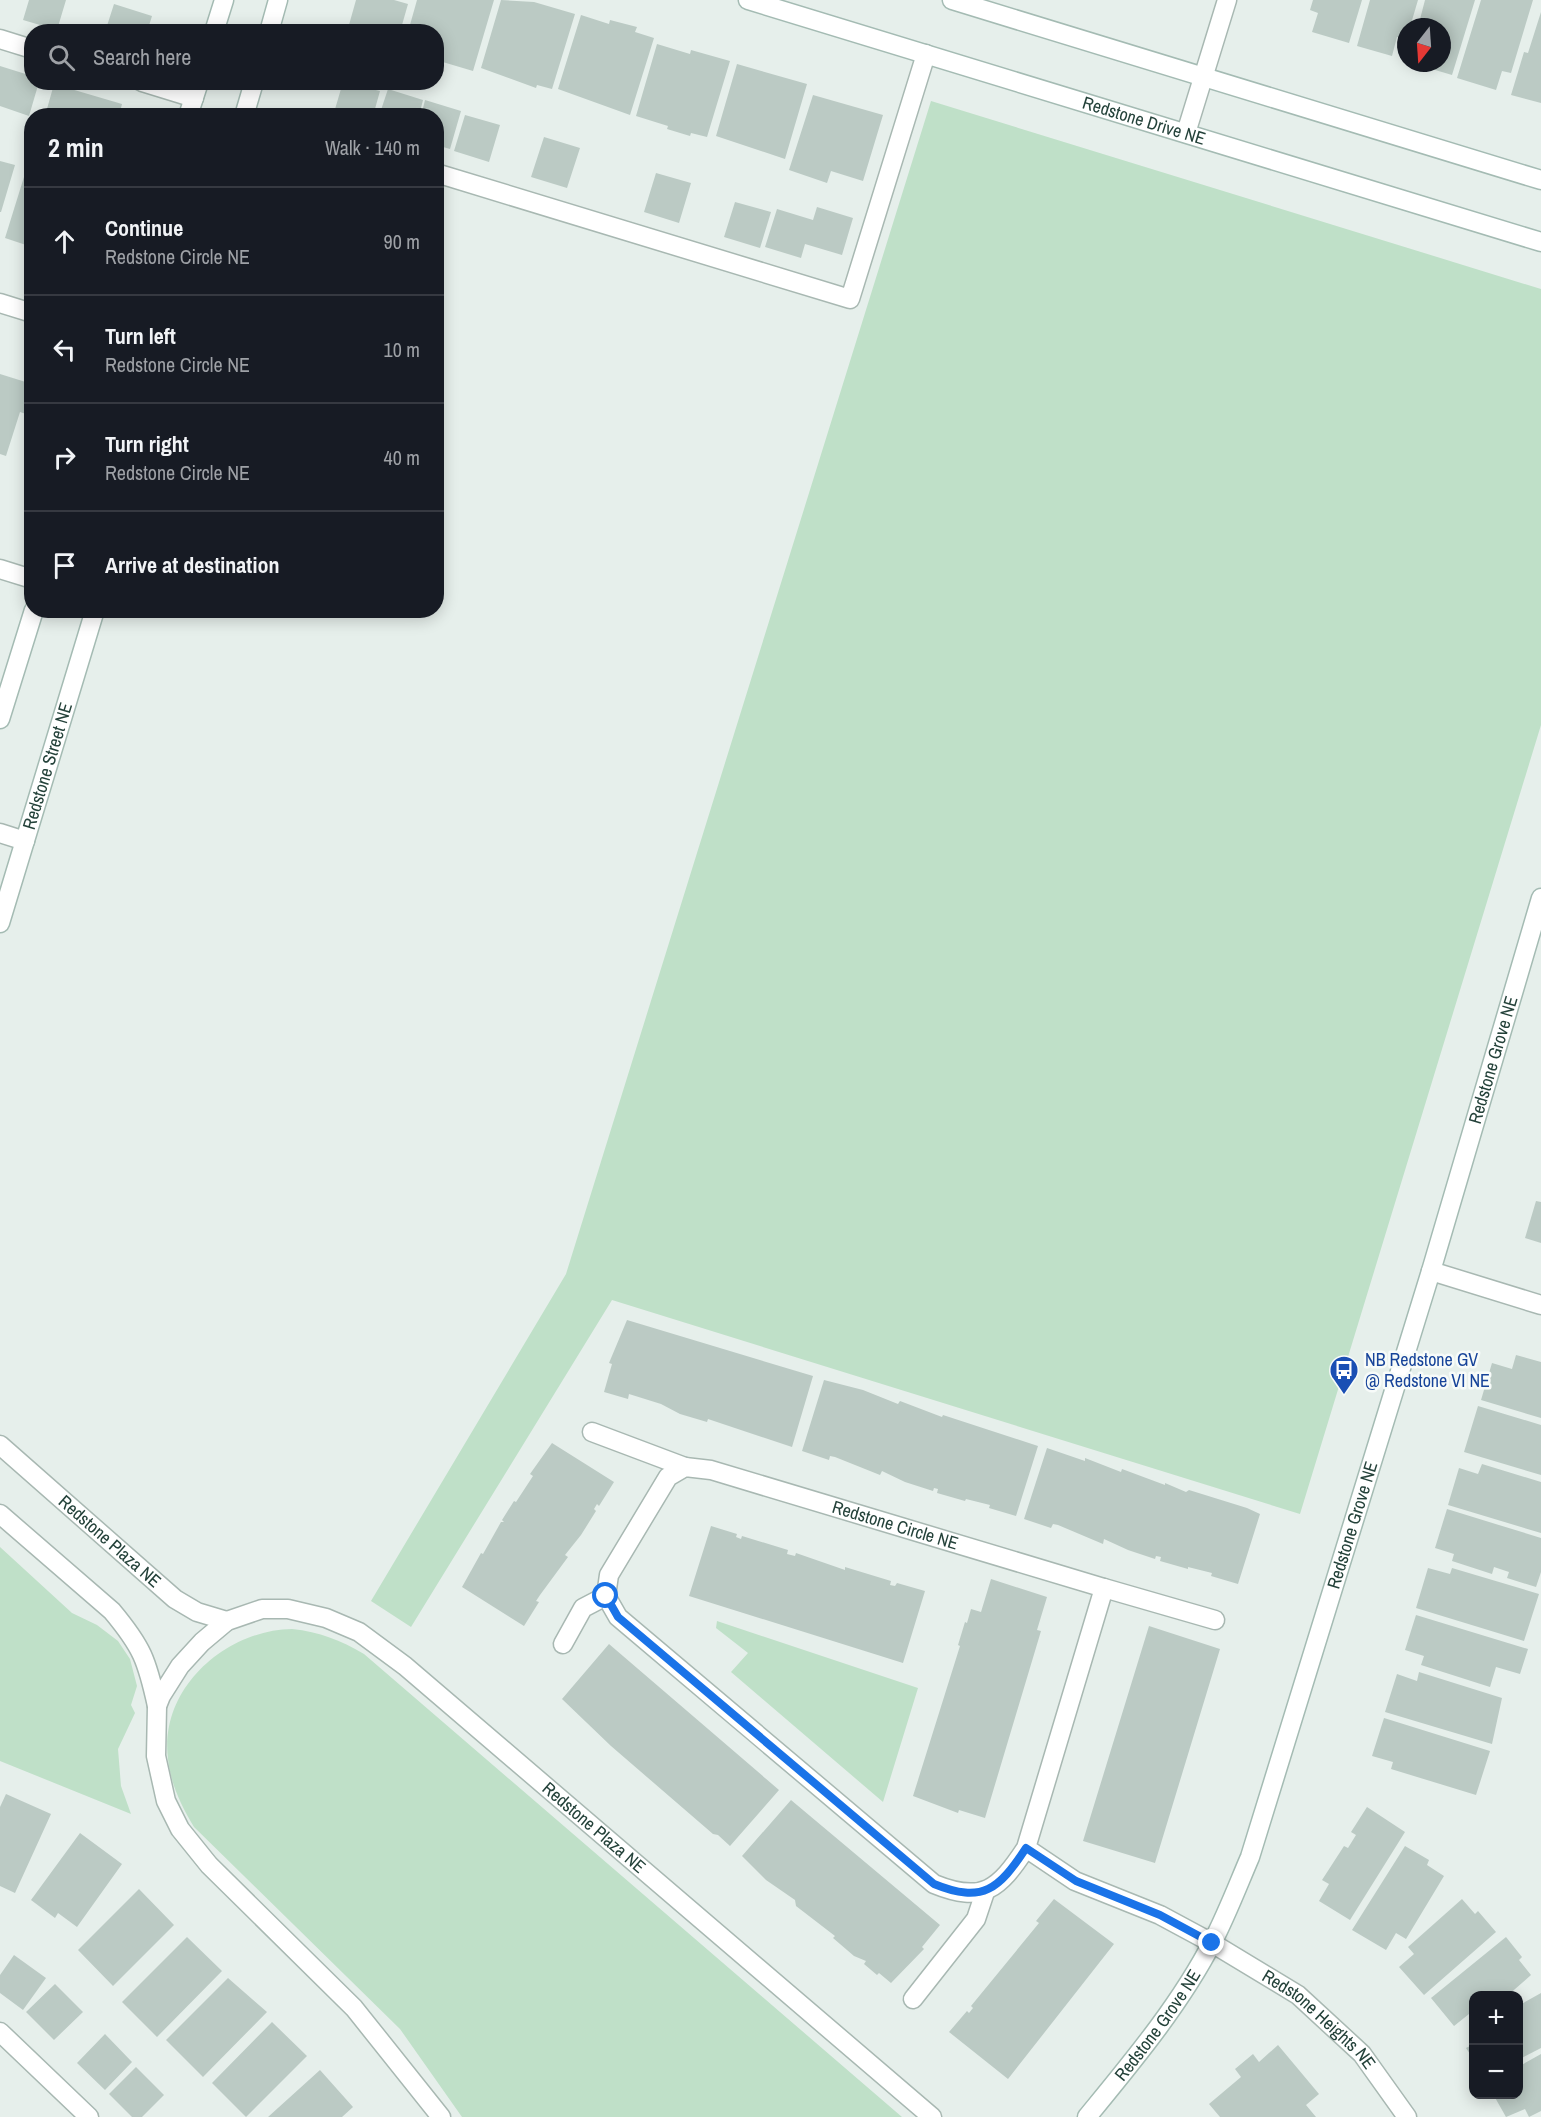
<!DOCTYPE html>
<html lang="en">
<head>
<meta charset="utf-8">
<style>
  :root { --surface:#171b24; --page:#20242c; --text:#f1f3f6; --muted:#9ea1a6; --line:#363941 }
  body { margin:0; font-family:"Archivo Narrow",sans-serif; background:var(--page); color:var(--text) }
  .controls { position:absolute; right:18px; bottom:18px; display:grid; overflow:hidden; border-radius:12px; box-shadow:0 3px 15px #0003 }
  .controls button { width:54px; height:54px; display:grid; place-items:center; padding:0; border:0; border-bottom:2px solid var(--line); background:var(--surface); color:var(--text); font:30px sans-serif }
  .compass { position:absolute; left:1397px; top:18px; width:54px; height:54px; border-radius:50%; background:var(--surface); box-shadow:0 3px 15px #0003; rotate:197deg }
  .stop { position:absolute; width:18px; height:18px; margin:-14px; border:4px solid #1a73e8; border-radius:50%; background:#fff }
  .stop.end { background:#1a73e8; border-color:#fff; box-shadow:0 2px 6px #0008 }
  .list { margin:0; padding:0; list-style:none }
  h2 { display:flex; justify-content:space-between; align-items:center; height:78px; margin:0; padding:0 24px; font-size:26px }
  h2 small { font-size:20px; font-weight:400; color:var(--muted) }
  .list li { display:grid; grid-template-columns:39px 1fr auto; gap:18px; align-items:center; box-sizing:border-box; height:108px; padding:0 24px; border-top:2px solid var(--line) }
  .list b { display:block; font-size:22px; white-space:nowrap }
  .list p { margin:0; font-size:20px; white-space:nowrap; color:var(--muted) }
  .list em { font-size:20px; font-style:normal; color:var(--muted) }
  .icon { flex:none; width:33px; height:33px; fill:none; stroke:currentColor; stroke-width:2; stroke-linecap:round; stroke-linejoin:round }
  .map { position:relative; flex:none; width:1541px; height:2117px; overflow:hidden }
  .search { position:absolute; background:var(--surface); box-shadow:0 3px 15px #0003; left:24px; top:24px; width:420px; height:66px; display:flex; align-items:center; gap:15px; box-sizing:border-box; padding:0 21px; border-radius:24px; color:var(--muted); font-size:22px }
  .panel { position:absolute; background:var(--surface); box-shadow:0 3px 15px #0003; left:24px; top:108px; width:420px; height:510px; border-radius:24px }
  .map>svg:first-child { display:block }
  .green { fill:#bfe0c8 }
  .building { fill:#bbcac4 }
  .lines { fill:none; stroke-linecap:round; stroke-linejoin:round }
  .lane-casing { stroke:#a8b8b2; stroke-width:21 }
  .street-casing { stroke:#a8b8b2; stroke-width:21 }
  .secondary-casing { stroke:#a4bbb3; stroke-width:21 }
  .lane { stroke:#fff; stroke-width:18 }
  .street { stroke:#fff; stroke-width:18 }
  .secondary { stroke:#fff; stroke-width:18 }
  .route { stroke:#1a73e8; stroke-width:8 }
  .labels { text-anchor:middle; stroke-width:5; stroke-linejoin:round; paint-order:stroke }
  .street-label { font-size:18px; fill:#24423a; stroke:#f7fbf9 }
  .transit-label { font-size:18px; fill:#164399; stroke:#f7fbf9; text-anchor:start }
</style>
</head>
<body>
<div class="map">
<svg width="1541" height="2117" viewBox="0 0 1541 2117">
  <rect width="100%" height="100%" fill="#e6efeb"/>
  <!-- green -->
  <path class="green" d="M 931,101 L 1541,289 L 1541,725 L 1300,1514 L 612,1300 L 411,1627 L 371,1601 L 566,1274 Z
    M 0,1547 L 72,1613 L 97,1625 L 118,1641 L 130,1659 L 137,1686 L 131,1705 L 135,1713 L 118,1749 L 121,1786 L 131,1814 L 0,1761 Z
    M 717,1621 L 918,1688 L 883,1802 L 731,1672 L 748,1653 L 716,1628 Z
    M 292,1629 C 320,1632 340,1640 364,1654 L 902,2117 L 462,2117 L 400,2029 L 194,1827 C 181,1805 171,1785 168,1759 C 159,1688 226,1630 292,1629 Z"/>
  <!-- building -->
  <path class="building" d="M 29,0 L 66,0 L 57,30 L 23,20 Z
    M 356,0 L 394,0 L 408,4 L 400,32 L 347,32 Z
    M 417,0 L 494,0 L 473,71 L 436,60 L 436,32 L 408,32 Z
    M 501,0 L 534,2 L 575,14 L 552,89 L 537,85 L 536,88 L 481,68 Z
    M 1313,0 L 1362,0 L 1349,43 L 1312,32 L 1318,13 L 1310,10 Z
    M 1370,0 L 1418,0 L 1410,27 L 1406,27 L 1406,40 L 1397,37 L 1392,56 L 1357,46 Z
    M 1425,0 L 1475,0 L 1452,75 L 1415,64 L 1442,63 L 1442,27 L 1418,27 Z
    M 1481,0 L 1533,0 L 1511,73 L 1502,71 L 1496,90 L 1457,78 Z
    M 114,4 L 152,16 L 147,32 L 105,32 Z
    M 1541,12 L 1541,103 L 1511,95 L 1524,52 L 1528,53 Z
    M 581,15 L 609,24 L 610,20 L 637,27 L 635,32 L 654,38 L 630,115 L 558,89 Z
    M 657,44 L 690,54 L 691,50 L 730,61 L 707,137 L 691,133 L 690,136 L 667,129 L 668,126 L 636,116 Z
    M 737,64 L 807,84 L 785,159 L 716,136 Z
    M 0,66 L 32,76 L 32,82 L 39,82 L 29,116 L 0,106 Z
    M 343,82 L 380,91 L 373,116 L 333,116 Z
    M 54,84 L 122,104 L 119,116 L 45,116 Z
    M 388,89 L 423,100 L 419,116 L 379,116 Z
    M 813,95 L 883,115 L 863,181 L 831,171 L 827,183 L 789,170 Z
    M 425,100 L 461,111 L 450,149 L 436,145 L 436,116 L 421,116 Z
    M 465,115 L 500,125 L 489,162 L 454,151 Z
    M 544,137 L 580,148 L 567,188 L 531,177 Z
    M 0,161 L 15,165 L 1,212 L 0,212 Z
    M 28,164 L 32,165 L 32,247 L 5,238 Z
    M 656,173 L 691,183 L 679,223 L 644,212 Z
    M 735,202 L 771,212 L 760,248 L 724,237 Z
    M 817,207 L 853,218 L 842,255 L 805,244 L 801,258 L 765,247 L 777,209 L 813,220 Z
    M 0,374 L 32,384 L 29,415 L 20,412 L 6,456 L 0,454 Z
    M 1536,1201 L 1541,1202 L 1541,1243 L 1525,1238 Z
    M 627,1320 L 813,1376 L 792,1447 L 708,1419 L 707,1422 L 680,1414 L 661,1404 L 629,1394 L 628,1399 L 604,1392 L 612,1364 L 609,1363 Z
    M 1516,1355 L 1541,1362 L 1541,1418 L 1481,1400 L 1492,1363 L 1512,1369 Z
    M 824,1380 L 863,1390 L 898,1404 L 900,1401 L 942,1417 L 943,1415 L 1038,1446 L 1016,1516 L 989,1508 L 990,1505 L 966,1499 L 965,1501 L 937,1493 L 938,1489 L 934,1488 L 933,1491 L 905,1482 L 882,1471 L 880,1475 L 835,1457 L 830,1456 L 829,1460 L 802,1451 Z
    M 1478,1406 L 1541,1425 L 1541,1475 L 1464,1452 Z
    M 552,1443 L 614,1482 L 599,1506 L 597,1504 L 594,1509 L 596,1511 L 581,1535 L 565,1555 L 568,1557 L 540,1595 L 536,1601 L 539,1602 L 524,1626 L 462,1587 L 481,1553 L 483,1554 L 501,1522 L 504,1522 L 502,1520 L 514,1501 L 516,1502 L 533,1476 L 530,1474 Z
    M 1047,1448 L 1085,1461 L 1085,1458 L 1121,1472 L 1122,1469 L 1165,1485 L 1165,1483 L 1186,1492 L 1189,1490 L 1247,1508 L 1260,1514 L 1238,1584 L 1211,1576 L 1212,1573 L 1188,1567 L 1188,1569 L 1160,1561 L 1161,1557 L 1156,1556 L 1155,1559 L 1128,1550 L 1104,1539 L 1103,1544 L 1058,1525 L 1053,1524 L 1051,1528 L 1024,1519 Z
    M 1482,1464 L 1541,1482 L 1541,1533 L 1448,1505 L 1459,1468 L 1478,1474 Z
    M 1447,1509 L 1541,1538 L 1541,1572 L 1536,1587 L 1507,1578 L 1509,1572 L 1494,1567 L 1492,1574 L 1452,1561 L 1454,1554 L 1435,1548 Z
    M 711,1526 L 737,1534 L 736,1537 L 741,1539 L 742,1536 L 788,1550 L 787,1554 L 795,1556 L 796,1553 L 845,1570 L 845,1567 L 891,1581 L 890,1585 L 895,1586 L 897,1583 L 925,1591 L 903,1663 L 689,1596 Z
    M 1428,1568 L 1450,1574 L 1452,1568 L 1539,1594 L 1524,1641 L 1416,1608 Z
    M 991,1579 L 1047,1597 L 1037,1630 L 1041,1631 L 985,1818 L 959,1810 L 958,1813 L 913,1796 L 960,1646 L 958,1645 L 965,1622 L 967,1623 L 971,1609 L 981,1612 Z
    M 1416,1615 L 1528,1649 L 1520,1674 L 1496,1667 L 1490,1687 L 1421,1665 L 1424,1656 L 1405,1650 Z
    M 1149,1626 L 1220,1649 L 1155,1863 L 1083,1841 Z
    M 609,1644 L 779,1790 L 730,1846 L 718,1835 L 713,1834 L 611,1746 L 562,1699 Z
    M 1419,1672 L 1502,1698 L 1492,1744 L 1385,1712 L 1397,1674 L 1417,1681 Z
    M 1384,1718 L 1490,1751 L 1476,1795 L 1391,1769 L 1393,1762 L 1372,1756 Z
    M 6,1794 L 51,1814 L 15,1893 L 0,1886 L 0,1807 Z
    M 791,1800 L 940,1925 L 922,1947 L 924,1949 L 891,1983 L 879,1973 L 877,1975 L 864,1964 L 866,1961 L 854,1956 L 833,1938 L 835,1936 L 796,1906 L 795,1900 L 766,1880 L 742,1856 Z
    M 1367,1807 L 1405,1832 L 1350,1920 L 1319,1901 L 1329,1884 L 1322,1880 L 1344,1846 L 1348,1848 L 1356,1835 L 1351,1832 Z
    M 80,1833 L 122,1864 L 77,1927 L 58,1913 L 55,1918 L 31,1900 Z
    M 1405,1846 L 1429,1860 L 1427,1865 L 1444,1876 L 1406,1939 L 1396,1933 L 1386,1950 L 1352,1930 Z
    M 139,1889 L 174,1925 L 113,1986 L 78,1950 Z
    M 1054,1899 L 1114,1944 L 1008,2079 L 949,2032 L 967,2011 L 969,2013 L 973,2008 L 971,2006 L 1039,1923 L 1036,1921 Z
    M 1462,1899 L 1475,1914 L 1478,1911 L 1496,1932 L 1424,1995 L 1399,1967 L 1414,1954 L 1408,1947 Z
    M 187,1937 L 222,1971 L 157,2037 L 122,2002 Z
    M 1506,1937 L 1522,1957 L 1519,1960 L 1531,1975 L 1507,1996 L 1474,1996 L 1474,2019 L 1469,2014 L 1454,2026 L 1431,1998 Z
    M 14,1955 L 46,1978 L 23,2010 L 0,1993 L 0,1975 Z
    M 228,1978 L 267,2012 L 203,2077 L 166,2040 Z
    M 55,1984 L 83,2012 L 54,2040 L 26,2012 Z
    M 1541,1993 L 1541,2048 L 1518,2060 L 1518,2006 Z
    M 272,2022 L 307,2056 L 246,2117 L 212,2083 Z
    M 105,2034 L 132,2062 L 105,2090 L 77,2063 Z
    M 1474,2044 L 1474,2060 L 1466,2048 Z
    M 1278,2045 L 1319,2094 L 1306,2105 L 1316,2117 L 1220,2117 L 1209,2104 L 1241,2077 L 1235,2069 L 1253,2054 L 1259,2062 Z
    M 1541,2054 L 1541,2111 L 1529,2117 L 1525,2109 L 1506,2117 L 1493,2094 L 1518,2094 L 1518,2067 Z
    M 136,2067 L 164,2095 L 142,2117 L 132,2117 L 109,2094 Z
    M 320,2070 L 353,2107 L 342,2117 L 268,2117 Z"/>
  <g class="lines">
    <!-- lane casing -->
    <g class="lane-casing">
      <g id="lane">
        <path d="M 0,39 L 32,49"/>
        <path d="M 142,82 L 194,98"/>
        <path d="M 436,173 L 850,299 L 926,54"/>
        <path d="M 0,569 L 32,579"/>
        <path d="M 592,1432 L 685,1467"/>
        <path d="M 1104,1588 L 1215,1620"/>
        <path d="M 563,1644 L 583,1608 L 606,1596"/>
        <path id="s1" d="M 1026,1848 C 999,1889 983,1904 934,1884 L 618,1617 L 606,1596 L 609,1575 L 668,1477 L 685,1467 L 711,1470 L 1104,1588 L 1026,1848 L 1075,1881 L 1160,1915 L 1212,1943"/>
        <path d="M 913,1999 L 976,1919 L 985,1892"/>
        <path d="M 0,2032 L 89,2117"/>
      </g>
    </g>
    <!-- street casing -->
    <g class="street-casing">
      <g id="street">
        <path d="M 1186,133 L 1227,0"/>
        <path d="M 0,303 L 32,313"/>
        <path d="M 0,833 L 25,841"/>
        <path d="M 1431,1271 L 1541,1305"/>
        <path id="s2" d="M 0,1445 L 175,1599 L 197,1612 L 227,1621"/>
        <path d="M 0,1514 L 112,1611 C 142,1647 147,1660 157,1706"/>
        <path id="s3" d="M 1212,1943 L 1298,1995 L 1362,2054 L 1407,2117"/>
        <path id="s4" d="M 441,2117 L 354,2008 L 209,1865 L 180,1829 L 166,1801 L 156,1756 L 157,1706 L 161,1696 L 180,1666 L 202,1642 L 227,1621 L 262,1609 L 288,1609 L 326,1618 L 359,1632 L 405,1666 L 932,2117"/>
      </g>
    </g>
    <!-- secondary casing -->
    <g class="secondary-casing">
      <g id="secondary">
        <path id="s5" d="M 748,0 L 1541,242"/>
        <path d="M 952,0 L 1541,180"/>
        <path d="M 214,32 L 224,0"/>
        <path d="M 269,32 L 278,0"/>
        <path d="M 188,116 L 199,82"/>
        <path d="M 244,116 L 254,82"/>
        <path d="M 0,719 L 34,610"/>
        <path id="s6" d="M 0,923 L 95,610"/>
        <path id="s7" d="M 1087,2117 C 1132,2062 1180,2005 1213,1941 C 1227,1914 1238,1885 1250,1857 L 1431,1271 L 1541,898"/>
      </g>
    </g>
    <!-- lane -->
    <use href="#lane" class="lane"/>
    <!-- street -->
    <use href="#street" class="street"/>
    <!-- secondary -->
    <use href="#secondary" class="secondary"/>
  </g>
  <g class="lines">
    <!-- route -->
    <path class="route" d="M 606,1596 L 618,1617 L 934,1884 C 983,1904 999,1889 1026,1848 L 1076,1881 L 1160,1915 L 1212,1943"/>
  </g>
  <!-- icons -->
  <defs>
    <g id="bus-pin" transform="scale(1.5)"><path d="M0 17L-7.5 6A9.5 9.5 0 1 1 7.5 6Z" fill="#1a4fb4" stroke="#f7fbf9"/><path d="M-5-6H5V4H4V6H2V4H-2V6H-4V4H-5ZM-3.5-4V0h7V-4ZM-3.5 1.2v1.5H-2V1.2ZM2 1.2v1.5H3.5V1.2Z" fill="#fff"/></g>
  </defs>
  <g fill-rule="evenodd">
    <use href="#bus-pin" x="1344" y="1370"/>
  </g>
  <g class="labels">
    <!-- street labels -->
    <g class="street-label">
      <text dy="6" stroke="none"><textPath href="#s5" startOffset="414">Redstone Drive NE</textPath></text>
      <text dy="6" stroke="none"><textPath href="#s6" startOffset="164">Redstone Street NE</textPath></text>
      <text dy="6" stroke="none"><textPath href="#s7" startOffset="1142">Redstone Grove NE</textPath></text>
      <text dy="6" stroke="none"><textPath href="#s1" startOffset="924">Redstone Circle NE</textPath></text>
      <text dy="6" stroke="none"><textPath href="#s7" startOffset="656">Redstone Grove NE</textPath></text>
      <text dy="6" stroke="none"><textPath href="#s2" startOffset="146">Redstone Plaza NE</textPath></text>
      <text dy="6" stroke="none"><textPath href="#s4" startOffset="1072">Redstone Plaza NE</textPath></text>
      <text dy="6" stroke="none"><textPath href="#s3" startOffset="132">Redstone Heights NE</textPath></text>
      <text dy="6" stroke="none"><textPath href="#s7" startOffset="116">Redstone Grove NE</textPath></text>
    </g>
    <!-- transit labels -->
    <g class="transit-label">
      <text x="1365" y="1366">NB Redstone GV<tspan x="1365" dy="21">@ Redstone VI NE</tspan></text>
    </g>
  </g>
</svg>
<div class="controls">
<button>+</button>
<button>−</button>
</div>
<svg class="compass" viewBox="-18 -18 36 36"><path d="M0-13l5 13h-10z" fill="#e53935"/><path d="M0 13l5-13h-10z" fill="#9ea1a6"/></svg>
<div class="stop" style="left:606px;top:1596px"></div>
<div class="stop end" style="left:1212px;top:1943px"></div>
<div class="search"><svg class="icon" aria-label="search" viewBox="0 0 24 24"><circle cx="10" cy="10" r="6"/><path d="M15 15l6 6"/></svg>Search here</div>
<section class="panel">
<h2>2 min<small>Walk · 140 m</small></h2>
<ul class="list">
<li><svg class="icon" aria-label="ahead" viewBox="0 0 24 24"><path d="M12 20V5M6 11l6-6 6 6"/></svg><div><b>Continue</b><p>Redstone Circle NE</p></div><em>90 m</em></li>
<li><svg class="icon" aria-label="left" viewBox="0 0 24 24"><path d="M17 20v-9H6M10 6l-5 5 5 5"/></svg><div><b>Turn left</b><p>Redstone Circle NE</p></div><em>10 m</em></li>
<li><svg class="icon" aria-label="right" viewBox="0 0 24 24"><path d="M7 20v-9h11M14 6l5 5-5 5"/></svg><div><b>Turn right</b><p>Redstone Circle NE</p></div><em>40 m</em></li>
<li><svg class="icon" aria-label="arrive" viewBox="0 0 24 24"><path d="M6 21V4h12l-3 4 3 4H6"/></svg><div><b>Arrive at destination</b></div></li>
</ul>
</section>
</div>
</body>
</html>
